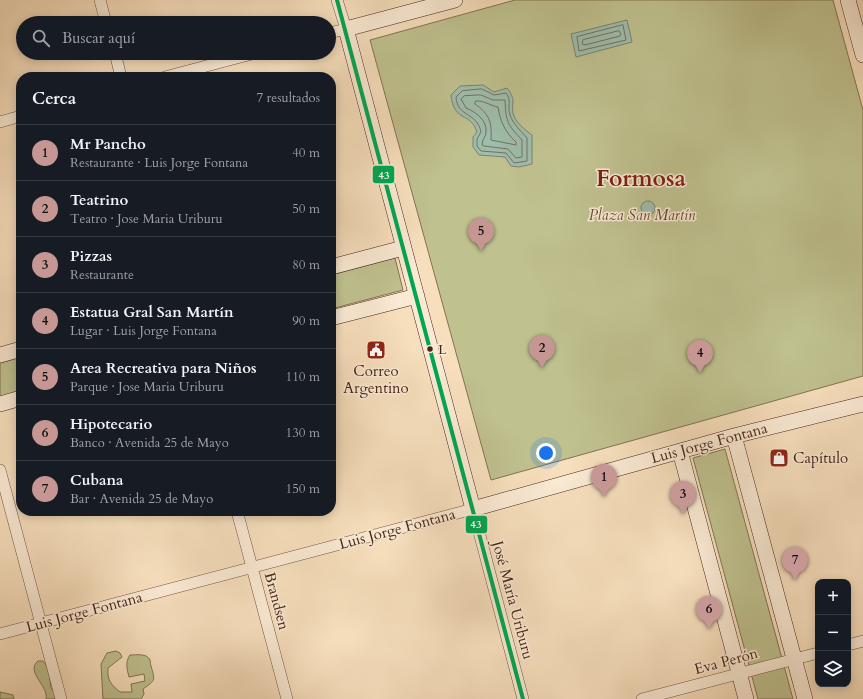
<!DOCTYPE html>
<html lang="es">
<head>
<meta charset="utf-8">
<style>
  :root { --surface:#171b24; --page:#242831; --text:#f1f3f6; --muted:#9ea1a6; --line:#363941; --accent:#c59692 }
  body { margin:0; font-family:Cardo,serif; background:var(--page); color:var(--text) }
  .controls { position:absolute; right:12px; bottom:12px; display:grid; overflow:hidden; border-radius:8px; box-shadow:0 2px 10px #0003 }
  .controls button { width:36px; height:36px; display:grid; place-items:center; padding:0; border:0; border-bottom:1px solid var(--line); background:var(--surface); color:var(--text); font:20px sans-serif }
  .you { position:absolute; left:546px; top:453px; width:14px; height:14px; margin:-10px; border:3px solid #fff; border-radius:50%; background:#1a73e8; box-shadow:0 0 0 6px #1a73e833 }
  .badge { display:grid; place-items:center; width:26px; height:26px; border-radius:50%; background:var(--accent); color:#111; font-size:13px; font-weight:700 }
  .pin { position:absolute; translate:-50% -33px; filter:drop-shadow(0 1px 2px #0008) }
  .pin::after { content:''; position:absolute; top:21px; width:14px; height:12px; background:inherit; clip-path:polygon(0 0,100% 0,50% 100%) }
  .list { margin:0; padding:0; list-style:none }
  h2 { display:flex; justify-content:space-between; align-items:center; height:52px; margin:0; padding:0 16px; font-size:17px }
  h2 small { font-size:13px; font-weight:400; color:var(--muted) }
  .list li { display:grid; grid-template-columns:26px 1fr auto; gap:12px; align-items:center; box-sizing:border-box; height:56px; padding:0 16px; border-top:1px solid var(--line) }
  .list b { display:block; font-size:15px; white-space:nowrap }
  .list p { margin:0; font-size:13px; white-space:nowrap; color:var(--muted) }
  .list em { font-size:13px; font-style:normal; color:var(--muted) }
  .icon { flex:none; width:22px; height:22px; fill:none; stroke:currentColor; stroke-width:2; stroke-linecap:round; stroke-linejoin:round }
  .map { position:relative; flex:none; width:863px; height:699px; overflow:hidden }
  .search { position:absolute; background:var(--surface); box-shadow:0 2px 10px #0003; left:16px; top:16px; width:320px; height:44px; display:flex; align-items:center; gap:10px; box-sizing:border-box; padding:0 14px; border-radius:22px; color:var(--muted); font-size:15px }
  .panel { position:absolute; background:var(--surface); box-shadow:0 2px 10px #0003; left:16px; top:72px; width:320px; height:444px; border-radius:16px }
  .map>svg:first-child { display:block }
  .green { fill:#bfc18f; stroke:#847353 }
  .water { fill:#9ebdab; stroke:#7c8070 }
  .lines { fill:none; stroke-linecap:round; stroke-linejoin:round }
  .shore { stroke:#737161; stroke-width:1 }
  .street-casing { stroke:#745440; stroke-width:12 }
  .secondary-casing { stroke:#482517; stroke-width:16 }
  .street { stroke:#faead4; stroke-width:11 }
  .secondary { stroke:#faead4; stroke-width:15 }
  .bus-1-casing { stroke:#faead4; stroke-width:7 }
  .bus-1 { stroke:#00a651; stroke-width:4 }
  .bus-dot { fill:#482517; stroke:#faead4; stroke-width:1.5 }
  .labels { text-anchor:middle; stroke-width:3; stroke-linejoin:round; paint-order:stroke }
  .bus-label { font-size:14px; fill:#482517; stroke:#faead4; text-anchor:start }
  .park-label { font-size:15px; font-style:italic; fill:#664c35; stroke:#faead4 }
  .poi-label { font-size:15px; fill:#482517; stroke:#faead4 }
  .street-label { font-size:15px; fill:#482517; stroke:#faead4 }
  .town-label { font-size:23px; font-weight:bold; fill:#7a1f14; stroke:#faead4 }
  .line-badge { stroke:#faead4; stroke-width:1.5 }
  .badge-label { font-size:11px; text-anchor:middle; font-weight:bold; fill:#fff }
</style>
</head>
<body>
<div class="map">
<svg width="863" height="699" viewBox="0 0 863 699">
  <rect width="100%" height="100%" fill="#f7dfbd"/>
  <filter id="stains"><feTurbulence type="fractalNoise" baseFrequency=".005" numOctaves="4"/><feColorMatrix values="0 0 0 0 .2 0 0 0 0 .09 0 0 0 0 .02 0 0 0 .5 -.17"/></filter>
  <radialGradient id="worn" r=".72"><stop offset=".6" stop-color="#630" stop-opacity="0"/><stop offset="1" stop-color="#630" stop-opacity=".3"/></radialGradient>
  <!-- green -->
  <path class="green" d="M 515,0 L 833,0 L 863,110 L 863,376 L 491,480 L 370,40 Z
    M 395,258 L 403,290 L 331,309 L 331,275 Z
    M 21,357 L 21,391 L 0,397 L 0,363 Z
    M 725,449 L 793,699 L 758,699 L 693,458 Z
    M 116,651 L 120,653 L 122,657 L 108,668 C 107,680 111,685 120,692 L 132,692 L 131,684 L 145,681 L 144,674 L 129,677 C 127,669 125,662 130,655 C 136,655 147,653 150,660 C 151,662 150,665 151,666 C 155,680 156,680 143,689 L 144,694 L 141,699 L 103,699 L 101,664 L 107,653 Z
    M 38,661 L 43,661 L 46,665 L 49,673 L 51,688 L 59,699 L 46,699 C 49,686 25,672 38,661 Z
    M 0,692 L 13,695 L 14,699 L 0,699 Z"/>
  <!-- water -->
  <path class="water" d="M 627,20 L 632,42 L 576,57 L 571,34 Z
    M 483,85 L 494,92 L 507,88 C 517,102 511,100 513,113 C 515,122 525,130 532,135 L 532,164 L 519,167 L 511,166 L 505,157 L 479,155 L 473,147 L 473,137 L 477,132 C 470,111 454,123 451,95 L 460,86 Z
    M641 208a7 7 0 1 1 14 0a7 7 0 1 1-14 0Z"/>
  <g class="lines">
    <!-- shore -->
    <path class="shore" d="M 623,25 L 626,40 L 579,51 L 577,37 Z
      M 619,31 L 621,34 L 620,36 L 585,45 L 582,44 L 583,40 Z
      M 482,89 L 494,95 L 506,93 C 512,101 507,106 510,115 C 513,124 521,131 527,138 L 527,161 L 514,163 L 506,153 L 481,151 L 477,146 L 477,139 L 481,132 C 477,112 457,117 456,97 L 462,91 Z
      M 481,95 L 493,100 L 505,100 C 506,122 507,124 522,140 L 522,157 L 516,158 L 508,149 L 484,146 L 482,145 C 482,139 486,137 486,132 C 487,120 476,112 466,108 L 461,99 L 464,96 Z
      M 476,101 C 483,100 491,106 498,107 C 500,121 505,132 516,142 L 516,145 L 491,140 C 492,123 490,114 475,104 Z"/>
    <!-- street casing -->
    <g class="street-casing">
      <path id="street" d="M 100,0 L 106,23
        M 329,33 L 346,29 L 337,0
        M 115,53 L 121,77
        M 165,77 L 255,53
        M 0,122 L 21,116
        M 0,470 L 61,699
        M 237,511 L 287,699
        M 0,634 L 473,509 L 523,699
        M 848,645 L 863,641
        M 642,699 L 818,653"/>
    </g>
    <!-- secondary casing -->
    <g class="secondary-casing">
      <path id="secondary" d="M 455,0 L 346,29 L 473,509 L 734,436 L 863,404
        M 848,0 L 863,55
        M 331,267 L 403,248
        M 331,318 L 417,296
        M 0,355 L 21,349
        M 0,404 L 21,398
        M 734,436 L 805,699
        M 680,451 L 746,699"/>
    </g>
    <!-- street -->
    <use href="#street" class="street"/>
    <!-- secondary -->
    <use href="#secondary" class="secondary"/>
    <!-- bus-1 casing -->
    <g class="bus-1-casing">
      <path id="bus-1" d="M 337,0 L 523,699"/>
    </g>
    <!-- bus-1 -->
    <use href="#bus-1" class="bus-1"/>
  </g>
  <!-- icons -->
  <defs>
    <g id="civic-square" transform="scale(1)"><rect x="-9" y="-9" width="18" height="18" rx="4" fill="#8f2418" stroke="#faead4"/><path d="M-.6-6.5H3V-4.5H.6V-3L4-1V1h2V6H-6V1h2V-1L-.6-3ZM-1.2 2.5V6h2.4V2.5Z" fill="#fff"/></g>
    <g id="shop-square" transform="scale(1)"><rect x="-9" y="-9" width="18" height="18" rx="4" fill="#8f2418" stroke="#faead4"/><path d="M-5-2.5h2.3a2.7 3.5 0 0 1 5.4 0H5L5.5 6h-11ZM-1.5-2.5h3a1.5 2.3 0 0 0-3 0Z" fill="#fff"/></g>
  </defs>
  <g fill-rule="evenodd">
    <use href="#civic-square" x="376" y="350"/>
    <use href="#shop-square" x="779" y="458"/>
  </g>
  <!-- markers -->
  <circle class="bus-dot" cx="430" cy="349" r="3.5"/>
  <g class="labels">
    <!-- bus labels -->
    <g class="bus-label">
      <text x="438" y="354">L</text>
    </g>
    <!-- park labels -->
    <g class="park-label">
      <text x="642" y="220">Plaza San Martín</text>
    </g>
    <!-- poi labels -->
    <g class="poi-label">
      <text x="376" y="376">Correo<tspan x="376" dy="17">Argentino</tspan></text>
      <text x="793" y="463" text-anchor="start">Capítulo</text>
    </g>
    <!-- street labels -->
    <g class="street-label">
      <text transform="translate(709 443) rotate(-15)" y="5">Luis Jorge Fontana</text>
      <text transform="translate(397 529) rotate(-15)" y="5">Luis Jorge Fontana</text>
      <text transform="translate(513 600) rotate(75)" y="5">José María Uriburu</text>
      <text transform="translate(277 601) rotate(75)" y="5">Brandsen</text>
      <text transform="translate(84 612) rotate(-15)" y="5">Luis Jorge Fontana</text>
      <text transform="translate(726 661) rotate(-15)" y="5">Eva Perón</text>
    </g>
    <!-- town labels -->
    <g class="town-label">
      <text x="641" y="186">Formosa</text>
    </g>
  </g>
  <g class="line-badge">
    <rect x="372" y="165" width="23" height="19" rx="4" fill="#00a651"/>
    <rect x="465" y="515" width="23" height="19" rx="4" fill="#00a651"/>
  </g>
  <g class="badge-label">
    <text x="384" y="179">43</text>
    <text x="476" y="528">43</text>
  </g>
  <rect width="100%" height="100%" filter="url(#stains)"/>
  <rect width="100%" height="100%" fill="url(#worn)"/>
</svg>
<div class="controls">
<button>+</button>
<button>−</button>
<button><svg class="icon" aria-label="layers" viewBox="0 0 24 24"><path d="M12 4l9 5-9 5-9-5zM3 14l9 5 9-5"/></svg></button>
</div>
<div class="you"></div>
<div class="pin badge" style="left:604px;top:497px">1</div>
<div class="pin badge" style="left:542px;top:368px">2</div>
<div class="pin badge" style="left:683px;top:514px">3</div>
<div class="pin badge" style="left:700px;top:373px">4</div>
<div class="pin badge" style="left:481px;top:251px">5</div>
<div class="pin badge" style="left:709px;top:629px">6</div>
<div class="pin badge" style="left:795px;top:580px">7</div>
<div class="search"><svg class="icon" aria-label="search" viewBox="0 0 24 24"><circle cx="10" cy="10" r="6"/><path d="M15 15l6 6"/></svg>Buscar aquí</div>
<section class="panel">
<h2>Cerca<small>7 resultados</small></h2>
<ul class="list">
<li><span class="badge">1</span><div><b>Mr Pancho</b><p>Restaurante · Luis Jorge Fontana</p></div><em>40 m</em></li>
<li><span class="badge">2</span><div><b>Teatrino</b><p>Teatro · Jose Maria Uriburu</p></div><em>50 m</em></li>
<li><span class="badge">3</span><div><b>Pizzas</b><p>Restaurante</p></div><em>80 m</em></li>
<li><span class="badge">4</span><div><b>Estatua Gral San Martín</b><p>Lugar · Luis Jorge Fontana</p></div><em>90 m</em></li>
<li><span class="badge">5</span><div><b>Area Recreativa para Niños</b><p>Parque · Jose Maria Uriburu</p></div><em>110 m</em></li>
<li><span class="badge">6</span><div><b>Hipotecario</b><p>Banco · Avenida 25 de Mayo</p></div><em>130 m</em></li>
<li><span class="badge">7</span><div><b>Cubana</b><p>Bar · Avenida 25 de Mayo</p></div><em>150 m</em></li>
</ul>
</section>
</div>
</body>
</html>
